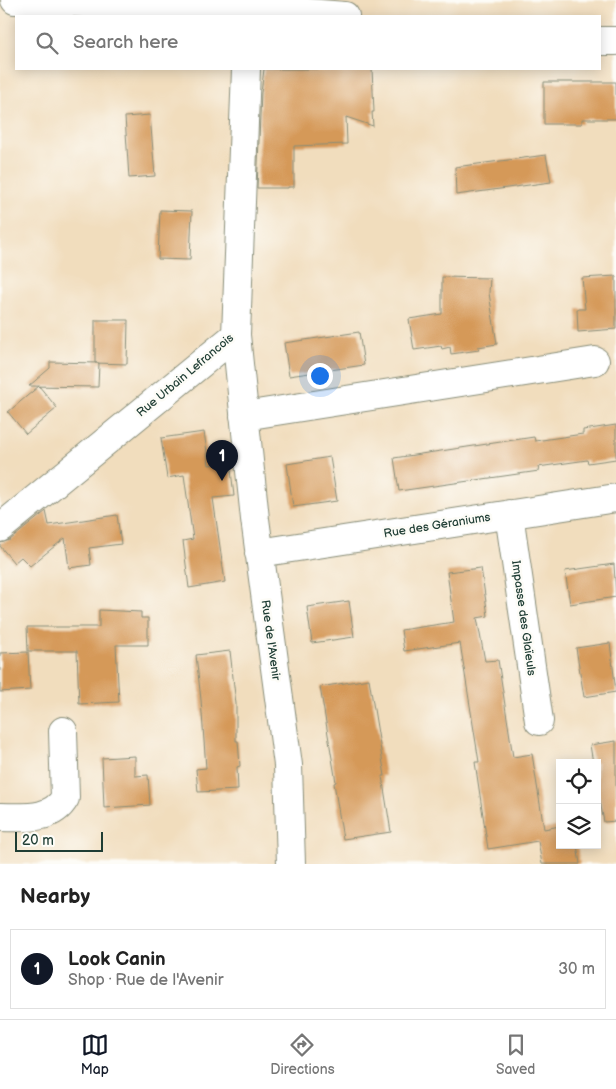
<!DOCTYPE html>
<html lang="en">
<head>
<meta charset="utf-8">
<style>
  :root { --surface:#fff; --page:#f6f6f6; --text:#222; --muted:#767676; --line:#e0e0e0; --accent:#111827 }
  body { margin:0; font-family:"Balsamiq Sans",sans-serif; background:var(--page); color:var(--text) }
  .controls { position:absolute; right:15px; bottom:15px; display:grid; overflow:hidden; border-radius:0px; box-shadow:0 2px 12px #0003 }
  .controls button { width:45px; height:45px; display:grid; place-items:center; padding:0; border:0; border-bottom:1px solid var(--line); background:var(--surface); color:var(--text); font:25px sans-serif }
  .scale { position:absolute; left:15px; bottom:12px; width:88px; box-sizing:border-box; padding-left:5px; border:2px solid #1f3d34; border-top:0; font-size:14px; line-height:18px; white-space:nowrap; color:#1f3d34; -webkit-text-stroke:4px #fdfcf7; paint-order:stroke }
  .you { position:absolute; left:319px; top:375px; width:18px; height:18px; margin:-12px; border:4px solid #fff; border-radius:50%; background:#1a73e8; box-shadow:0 0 0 8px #1a73e833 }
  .badge { display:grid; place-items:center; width:32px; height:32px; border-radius:50%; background:var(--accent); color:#fff; font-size:16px; font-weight:700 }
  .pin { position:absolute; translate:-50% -41px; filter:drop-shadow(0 1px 2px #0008) }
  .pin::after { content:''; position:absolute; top:26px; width:18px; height:15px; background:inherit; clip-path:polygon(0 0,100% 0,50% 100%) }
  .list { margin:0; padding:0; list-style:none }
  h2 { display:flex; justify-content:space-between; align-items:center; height:65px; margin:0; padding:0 20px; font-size:21px }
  h2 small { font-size:16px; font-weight:400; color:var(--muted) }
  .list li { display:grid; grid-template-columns:32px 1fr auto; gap:15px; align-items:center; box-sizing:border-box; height:80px; margin:0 10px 10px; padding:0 10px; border:1px solid var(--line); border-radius:0px }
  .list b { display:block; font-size:19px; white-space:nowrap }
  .list p { margin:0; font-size:16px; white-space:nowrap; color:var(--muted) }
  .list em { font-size:16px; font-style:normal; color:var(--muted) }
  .icon { flex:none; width:28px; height:28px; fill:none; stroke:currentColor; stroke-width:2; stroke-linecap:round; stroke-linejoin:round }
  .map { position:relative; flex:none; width:616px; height:864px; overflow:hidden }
  .search { position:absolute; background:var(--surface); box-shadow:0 2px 12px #0003; left:15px; right:15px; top:15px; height:55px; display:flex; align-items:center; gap:12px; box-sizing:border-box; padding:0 18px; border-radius:0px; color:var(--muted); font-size:19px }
  .sheet { height:155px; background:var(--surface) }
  nav { display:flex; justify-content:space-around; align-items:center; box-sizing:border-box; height:70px; border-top:1px solid var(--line); background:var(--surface); font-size:14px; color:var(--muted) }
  nav a { display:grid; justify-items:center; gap:2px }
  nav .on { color:var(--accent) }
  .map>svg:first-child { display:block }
  .building { fill:#d59959 }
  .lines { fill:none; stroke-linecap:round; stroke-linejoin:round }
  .minor-casing { stroke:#888d78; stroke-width:30 }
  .minor { stroke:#fff; stroke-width:28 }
  .labels { text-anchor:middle; stroke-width:5; stroke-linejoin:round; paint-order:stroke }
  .street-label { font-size:12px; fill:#1f3d34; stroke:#fdfcf7 }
</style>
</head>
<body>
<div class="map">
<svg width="616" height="864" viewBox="0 0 616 864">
  <rect width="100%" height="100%" fill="#fdfcf7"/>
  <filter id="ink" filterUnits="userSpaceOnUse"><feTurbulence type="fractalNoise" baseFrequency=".02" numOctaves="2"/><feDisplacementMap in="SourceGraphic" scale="10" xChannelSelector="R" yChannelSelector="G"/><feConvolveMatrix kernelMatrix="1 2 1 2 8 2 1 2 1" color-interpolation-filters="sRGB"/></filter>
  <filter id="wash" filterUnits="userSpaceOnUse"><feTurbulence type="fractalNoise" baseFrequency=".0096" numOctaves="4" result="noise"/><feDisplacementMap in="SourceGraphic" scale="20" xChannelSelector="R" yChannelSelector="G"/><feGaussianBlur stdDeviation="1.12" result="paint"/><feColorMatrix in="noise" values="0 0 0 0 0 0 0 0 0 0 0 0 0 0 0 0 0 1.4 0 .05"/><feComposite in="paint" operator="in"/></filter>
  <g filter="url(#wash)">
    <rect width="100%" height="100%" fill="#f1ddbd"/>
    <g id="blocks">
      <!-- building -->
      <path class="building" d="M 264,69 L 372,69 L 374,112 L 372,112 L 373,126 L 346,117 L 347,144 L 294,146 L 294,187 L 288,187 L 288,188 L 257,188 L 261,93 Z
        M 544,82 L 616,82 L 616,119 L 582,119 L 582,124 L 544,124 Z
        M 150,115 L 155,176 L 129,178 L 125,117 Z
        M 546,155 L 551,182 L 456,195 L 455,167 Z
        M 160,210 L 192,211 L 190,260 L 158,259 Z
        M 616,276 L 616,329 L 578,332 L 577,309 L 585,309 L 582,278 Z
        M 442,277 L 490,278 L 489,293 L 497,344 L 478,347 L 479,350 L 451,354 L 450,347 L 442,349 L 441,346 L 414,350 L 409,319 L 442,314 Z
        M 95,320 L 128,320 L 127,364 L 95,363 Z
        M 359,332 L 364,365 L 289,376 L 284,343 Z
        M 50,362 L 99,363 L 98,387 L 29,386 L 50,368 Z
        M 39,386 L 57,408 L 26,434 L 8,412 Z
        M 616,425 L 616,459 L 588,463 L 587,460 L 538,467 L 539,471 L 399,491 L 394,458 L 534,437 L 535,441 L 583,434 L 583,430 Z
        M 204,432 L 209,465 L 230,462 L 234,496 L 213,498 L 225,582 L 189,588 L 183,541 L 193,539 L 184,475 L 167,478 L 161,438 Z
        M 330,457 L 337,501 L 293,507 L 287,464 Z
        M 46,511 L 49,525 L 117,515 L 121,544 L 89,548 L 91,565 L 69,568 L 65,538 L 30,566 L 21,557 L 14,563 L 0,546 L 0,543 L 10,540 Z
        M 614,564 L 616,597 L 570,604 L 565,571 Z
        M 481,568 L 488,616 L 477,618 L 485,661 L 498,660 L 513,757 L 532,754 L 544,829 L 560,826 L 560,845 L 577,845 L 580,864 L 542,864 L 538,841 L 488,849 L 475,762 L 479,762 L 460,643 L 404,651 L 401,630 L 454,622 L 447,572 Z
        M 349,601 L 354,637 L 312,643 L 307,607 Z
        M 99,610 L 141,612 L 141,618 L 148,618 L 148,645 L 116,645 L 119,702 L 79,704 L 77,651 L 28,651 L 27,627 L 99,627 Z
        M 610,643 L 616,692 L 584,697 L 576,648 Z
        M 230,651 L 236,704 L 236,741 L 238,741 L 240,766 L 237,767 L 238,790 L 198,792 L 196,769 L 206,768 L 201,700 L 196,655 Z
        M 28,652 L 30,690 L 0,692 L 0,653 Z
        M 369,679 L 385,776 L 382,776 L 391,832 L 343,839 L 334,783 L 336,782 L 320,687 Z
        M 616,741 L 616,821 L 604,822 L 597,785 L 597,763 L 593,763 L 590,745 Z
        M 135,756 L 135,776 L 148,775 L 150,805 L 104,808 L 102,758 Z"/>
    </g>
  </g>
  <g filter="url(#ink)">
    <use href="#blocks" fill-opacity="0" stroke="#888d78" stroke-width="1"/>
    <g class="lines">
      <!-- minor casing -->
      <g class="minor-casing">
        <path id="minor" d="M 15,0 L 294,12 L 345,16
          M 600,41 L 616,41
          M 236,335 L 255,519 L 288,765 L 291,864
          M 244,416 L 595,361
          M 509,514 L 539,721
          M 0,528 L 236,335 L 246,69
          M 259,553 L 616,498
          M 0,817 C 23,817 52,821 65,798 L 63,731"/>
      </g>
      <!-- minor -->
      <use href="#minor" class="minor"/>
    </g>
  </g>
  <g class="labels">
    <!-- street labels -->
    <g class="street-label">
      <text transform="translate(185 375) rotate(-40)" y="4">Rue Urbain Lefrancois</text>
      <text transform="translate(437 525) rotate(-9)" y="4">Rue des Géraniums</text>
      <text transform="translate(524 618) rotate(82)" y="4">Impasse des Glaïeuls</text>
      <text transform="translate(271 640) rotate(82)" y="4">Rue de l'Avenir</text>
    </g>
  </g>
</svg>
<div class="controls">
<button><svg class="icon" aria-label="locate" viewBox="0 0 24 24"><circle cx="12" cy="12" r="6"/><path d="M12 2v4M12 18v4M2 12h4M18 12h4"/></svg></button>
<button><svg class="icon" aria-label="layers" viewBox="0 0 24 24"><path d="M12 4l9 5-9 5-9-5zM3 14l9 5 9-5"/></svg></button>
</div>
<div class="scale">20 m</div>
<div class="you"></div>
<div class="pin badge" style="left:222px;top:481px">1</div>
<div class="search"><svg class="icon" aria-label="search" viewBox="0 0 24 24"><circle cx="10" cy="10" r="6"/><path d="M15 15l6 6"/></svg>Search here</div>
</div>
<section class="sheet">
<h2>Nearby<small></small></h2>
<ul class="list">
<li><span class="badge">1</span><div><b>Look Canin</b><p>Shop · Rue de l'Avenir</p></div><em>30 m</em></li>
</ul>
</section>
<nav>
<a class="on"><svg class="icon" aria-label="map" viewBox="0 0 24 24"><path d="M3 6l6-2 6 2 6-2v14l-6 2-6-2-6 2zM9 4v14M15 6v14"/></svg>Map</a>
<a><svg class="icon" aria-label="directions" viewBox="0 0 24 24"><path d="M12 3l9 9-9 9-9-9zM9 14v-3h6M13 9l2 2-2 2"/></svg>Directions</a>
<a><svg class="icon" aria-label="saved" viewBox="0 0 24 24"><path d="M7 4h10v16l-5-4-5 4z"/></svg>Saved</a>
</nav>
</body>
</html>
